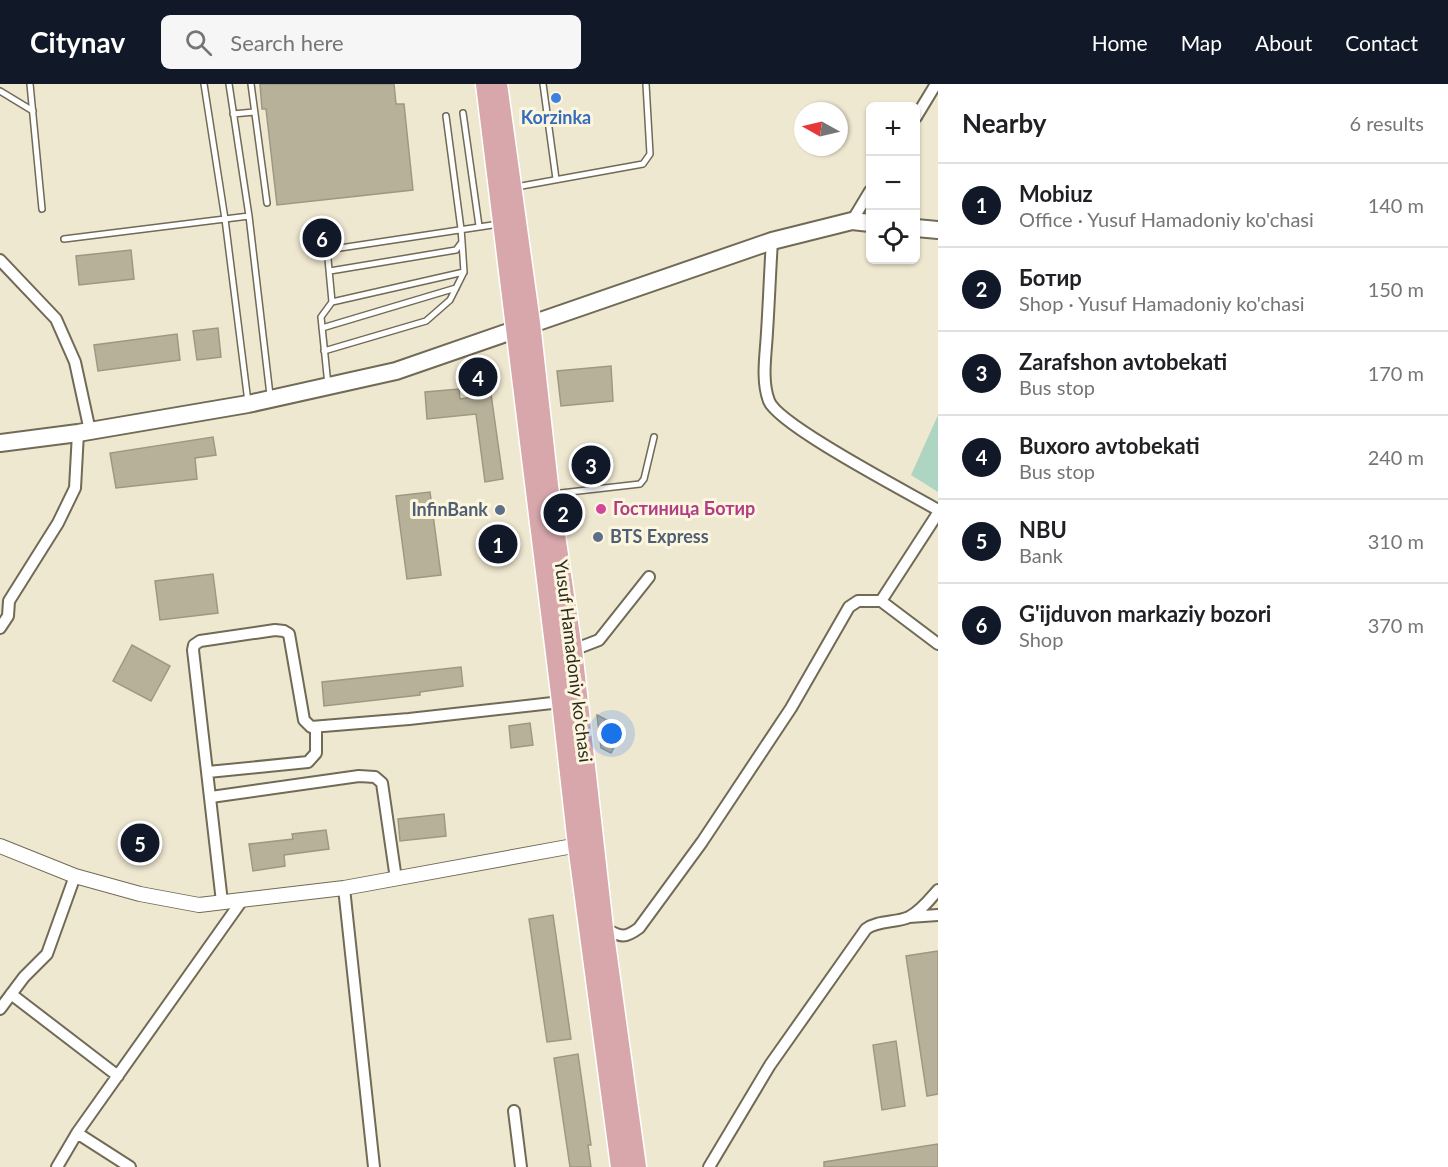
<!DOCTYPE html>
<html lang="en">
<head>
<meta charset="utf-8">
<style>
  :root { --surface:#fff; --page:#f6f6f6; --text:#202124; --muted:#757577; --line:#e0e0e0; --accent:#111827 }
  body { margin:0; font-family:Lato,sans-serif; background:var(--page); color:var(--text) }
  .controls { position:absolute; right:18px; top:18px; display:grid; overflow:hidden; border-radius:9px; box-shadow:0 2px 4px #0004 }
  .controls button { width:54px; height:54px; display:grid; place-items:center; padding:0; border:0; border-bottom:2px solid var(--line); background:var(--surface); color:var(--text); font:30px sans-serif }
  .compass { position:absolute; left:794px; top:18px; width:54px; height:54px; border-radius:50%; background:var(--surface); box-shadow:0 2px 4px #0004; rotate:278deg }
  .you { position:absolute; left:612px; top:650px; width:21px; height:21px; margin:-15px; border:4px solid #fff; border-radius:50%; background:#1a73e8; box-shadow:0 0 0 9px #1a73e833 }
  .badge { display:grid; place-items:center; width:39px; height:39px; border-radius:50%; background:var(--accent); color:#fff; font-size:20px; font-weight:700 }
  .pin { position:absolute; translate:-50% -50%; border:3px solid #fff; box-shadow:0 2px 6px #0006 }
  .list { margin:0; padding:0; list-style:none }
  h2 { display:flex; justify-content:space-between; align-items:center; height:78px; margin:0; padding:0 24px; font-size:26px }
  h2 small { font-size:20px; font-weight:400; color:var(--muted) }
  .list li { display:grid; grid-template-columns:39px 1fr auto; gap:18px; align-items:center; box-sizing:border-box; height:84px; padding:0 24px; border-top:2px solid var(--line) }
  .list b { display:block; font-size:22px; white-space:nowrap }
  .list p { margin:0; font-size:20px; white-space:nowrap; color:var(--muted) }
  .list em { font-size:20px; font-style:normal; color:var(--muted) }
  .icon { flex:none; width:33px; height:33px; fill:none; stroke:currentColor; stroke-width:2; stroke-linecap:round; stroke-linejoin:round }
  .map { position:relative; flex:none; width:938px; height:1083px; overflow:hidden }
  header { display:flex; align-items:center; gap:36px; box-sizing:border-box; height:84px; padding:0 30px; background:var(--accent); color:#fff }
  header strong { font-size:28px }
  nav { display:flex; gap:33px; margin-inline-start:auto; font-size:21px }
  .search { width:420px; height:54px; background:var(--page); display:flex; align-items:center; gap:15px; box-sizing:border-box; padding:0 21px; border-radius:9px; color:var(--muted); font-size:22px }
  main { display:flex }
  aside { flex:1; background:var(--surface) }
  .map>svg:first-child { display:block }
  .green { fill:#add5c1 }
  .building { fill:#b7b19a; stroke:#9e9883; stroke-width:1.5 }
  .lines { fill:none; stroke-linecap:round; stroke-linejoin:round }
  .service-casing { stroke:#706a56; stroke-width:8 }
  .minor-casing { stroke:#706a56; stroke-width:14 }
  .tertiary-casing { stroke:#706a56; stroke-width:16 }
  .secondary-casing { stroke:#706a56; stroke-width:20 }
  .primary-casing { stroke:#fff; stroke-width:21 }
  .service { stroke:#fff; stroke-width:5 }
  .minor { stroke:#fff; stroke-width:10 }
  .tertiary { stroke:#fff; stroke-width:14 }
  .secondary { stroke:#fff; stroke-width:16 }
  .primary { stroke:#d7a7ac; stroke-width:18 }
  .shop-dot { fill:#3f7fe0; stroke:#fcf6de; stroke-width:2 }
  .hotel-dot { fill:#d1479c; stroke:#fcf6de; stroke-width:2 }
  .service-dot { fill:#5c6f8a; stroke:#fcf6de; stroke-width:2 }
  .labels { text-anchor:middle; stroke-width:6; stroke-linejoin:round; paint-order:stroke }
  .shop-label { font-size:18px; font-weight:bold; fill:#366cbe; stroke:#fcf6de }
  .hotel-label { font-size:18px; font-weight:bold; fill:#b23c85; stroke:#fcf6de; text-anchor:start }
  .service-label { font-size:18px; font-weight:bold; fill:#4e5e75; stroke:#fcf6de; text-anchor:end }
  .street-label { font-size:18px; fill:#2b281f; stroke:#fcf6de }
</style>
</head>
<body>
<header>
<strong>Citynav</strong>
<div class="search"><svg class="icon" aria-label="search" viewBox="0 0 24 24"><circle cx="10" cy="10" r="6"/><path d="M15 15l6 6"/></svg>Search here</div>
<nav><a>Home</a><a>Map</a><a>About</a><a>Contact</a></nav>
</header>
<main>
<div class="map">
<svg width="938" height="1083" viewBox="0 0 938 1083">
  <rect width="100%" height="100%" fill="#efe8d1"/>
  <!-- green -->
  <path class="green" d="M 938,331 L 938,408 L 911,391 Z"/>
  <!-- building -->
  <path class="building" d="M 260,0 L 394,0 L 396,20 L 404,20 L 413,106 L 277,121 L 266,25 L 262,25 Z
    M 131,166 L 134,195 L 79,201 L 76,172 Z
    M 218,244 L 221,273 L 197,276 L 193,247 Z
    M 177,250 L 180,276 L 98,287 L 94,261 Z
    M 611,282 L 613,317 L 561,322 L 557,287 Z
    M 459,305 L 460,315 L 491,310 L 503,395 L 485,398 L 476,330 L 427,335 L 425,308 Z
    M 213,353 L 216,371 L 195,374 L 197,395 L 116,404 L 110,369 Z
    M 430,408 L 441,491 L 407,495 L 396,412 Z
    M 213,490 L 218,529 L 160,536 L 155,497 Z
    M 132,561 L 170,582 L 151,617 L 113,597 Z
    M 461,583 L 463,602 L 420,608 L 420,611 L 324,622 L 322,598 Z
    M 597,631 L 624,645 L 611,669 L 601,664 Z
    M 530,639 L 533,661 L 511,664 L 509,642 Z
    M 444,730 L 446,752 L 400,757 L 398,735 Z
    M 326,746 L 329,765 L 284,771 L 285,782 L 253,787 L 249,760 L 293,755 L 292,750 Z
    M 553,831 L 571,955 L 547,958 L 529,835 Z
    M 938,867 L 938,1010 L 927,1012 L 906,872 Z
    M 896,957 L 905,1022 L 882,1026 L 873,961 Z
    M 578,970 L 591,1061 L 588,1061 L 591,1083 L 570,1083 L 554,974 Z
    M 938,1060 L 938,1083 L 824,1083 L 824,1078 Z"/>
  <g class="lines">
    <!-- service casing -->
    <g class="service-casing">
      <path id="service" d="M 30,0 L 42,125
        M 204,0 L 225,135 L 248,318
        M 229,0 L 249,132 L 270,311
        M 251,0 L 267,119
        M 543,0 L 556,95
        M 0,7 L 33,27
        M 463,29 L 479,142
        M 233,30 L 254,28
        M 516,103 L 643,80 L 650,70 L 646,0
        M 64,155 L 249,132
        M 340,164 L 499,140
        M 328,175 L 332,218 L 321,233 L 328,301
        M 330,187 L 456,166 L 462,158 L 461,145 L 446,32
        M 332,218 L 464,188
        M 322,244 L 456,204
        M 324,267 L 426,237 L 450,216 L 464,188 L 462,158
        M 552,410 L 640,400 L 644,395 L 654,353"/>
    </g>
    <!-- minor casing -->
    <g class="minor-casing">
      <path id="minor" d="M 916,33 L 936,0
        M 852,137 L 870,107
        M 772,157 C 770,187 769,218 767,248 C 766,270 761,296 769,317 C 778,341 909,409 938,426
        M 0,176 L 56,235 L 75,278 L 90,347
        M 881,517 L 938,560
        M 0,544 L 8,532 L 9,517 L 58,439 L 75,404 L 78,349
        M 573,566 L 599,556 L 649,493
        M 208,688 L 308,678 L 316,669 L 316,643
        M 211,713 L 359,692 L 375,693 L 382,699 L 396,795
        M 344,804 L 374,1083
        M 222,818 L 193,566 L 194,561 L 200,557 L 275,546 L 284,547 L 289,550 L 304,636 L 311,643 L 409,635 L 561,618
        M 909,833 L 938,831
        M 604,844 C 620,852 623,856 639,844 L 702,758 L 791,624 L 849,523 L 858,517 L 881,517 L 938,429
        M 11,910 L 118,992
        M 0,925 L 24,893 L 47,870 L 75,792
        M 514,1027 L 521,1083
        M 77,1049 L 130,1083
        M 57,1083 L 77,1049 L 243,815
        M 709,1083 L 770,981 L 866,845 C 878,836 896,839 909,833 C 921,827 930,815 938,806"/>
    </g>
    <!-- tertiary casing -->
    <g class="tertiary-casing">
      <path id="tertiary" d="M 0,762 L 75,792 L 140,810 L 199,821 L 344,804 L 584,760"/>
    </g>
    <!-- secondary casing -->
    <g class="secondary-casing">
      <path id="secondary" d="M 916,144 L 938,146
        M 0,359 L 78,349 L 248,320 L 396,287 L 772,157 L 852,137 L 870,139"/>
    </g>
    <!-- primary casing -->
    <g class="primary-casing">
      <path id="primary" d="M 485,0 L 561,618 L 577,761 L 620,1083
        M 498,0 L 531,239 L 550,410 L 573,566 L 604,844 L 637,1083"/>
    </g>
    <!-- service -->
    <use href="#service" class="service"/>
    <!-- minor -->
    <use href="#minor" class="minor"/>
    <!-- tertiary -->
    <use href="#tertiary" class="tertiary"/>
    <!-- secondary -->
    <use href="#secondary" class="secondary"/>
    <!-- primary -->
    <use href="#primary" class="primary"/>
  </g>
  <!-- markers -->
  <circle class="shop-dot" cx="556" cy="14" r="6"/>
  <circle class="hotel-dot" cx="601" cy="425" r="6"/>
  <g class="service-dot">
    <circle cx="500" cy="426" r="6"/>
    <circle cx="598" cy="453" r="6"/>
  </g>
  <g class="labels">
    <!-- shop labels -->
    <g class="shop-label">
      <text x="556" y="40">Korzinka</text>
    </g>
    <!-- hotel labels -->
    <g class="hotel-label">
      <text x="613" y="431">Гостиница Ботир</text>
    </g>
    <!-- service labels -->
    <g class="service-label">
      <text x="488" y="432">InfinBank</text>
      <text x="610" y="459" text-anchor="start">BTS Express</text>
    </g>
    <!-- street labels -->
    <g class="street-label">
      <text transform="translate(573 577) rotate(83)" y="6">Yusuf Hamadoniy ko'chasi</text>
    </g>
  </g>
</svg>
<div class="controls">
<button>+</button>
<button>−</button>
<button><svg class="icon" aria-label="locate" viewBox="0 0 24 24"><circle cx="12" cy="12" r="6"/><path d="M12 2v4M12 18v4M2 12h4M18 12h4"/></svg></button>
</div>
<svg class="compass" viewBox="-18 -18 36 36"><path d="M0-13l5 13h-10z" fill="#e53935"/><path d="M0 13l5-13h-10z" fill="#757577"/></svg>
<div class="you"></div>
<div class="pin badge" style="left:498px;top:460px">1</div>
<div class="pin badge" style="left:563px;top:429px">2</div>
<div class="pin badge" style="left:591px;top:381px">3</div>
<div class="pin badge" style="left:478px;top:293px">4</div>
<div class="pin badge" style="left:140px;top:759px">5</div>
<div class="pin badge" style="left:322px;top:154px">6</div>
</div>
<aside>
<h2>Nearby<small>6 results</small></h2>
<ul class="list">
<li><span class="badge">1</span><div><b>Mobiuz</b><p>Office · Yusuf Hamadoniy ko'chasi</p></div><em>140 m</em></li>
<li><span class="badge">2</span><div><b>Ботир</b><p>Shop · Yusuf Hamadoniy ko'chasi</p></div><em>150 m</em></li>
<li><span class="badge">3</span><div><b>Zarafshon avtobekati</b><p>Bus stop</p></div><em>170 m</em></li>
<li><span class="badge">4</span><div><b>Buxoro avtobekati</b><p>Bus stop</p></div><em>240 m</em></li>
<li><span class="badge">5</span><div><b>NBU</b><p>Bank</p></div><em>310 m</em></li>
<li><span class="badge">6</span><div><b>G'ijduvon markaziy bozori</b><p>Shop</p></div><em>370 m</em></li>
</ul>
</aside>
</main>
</body>
</html>
